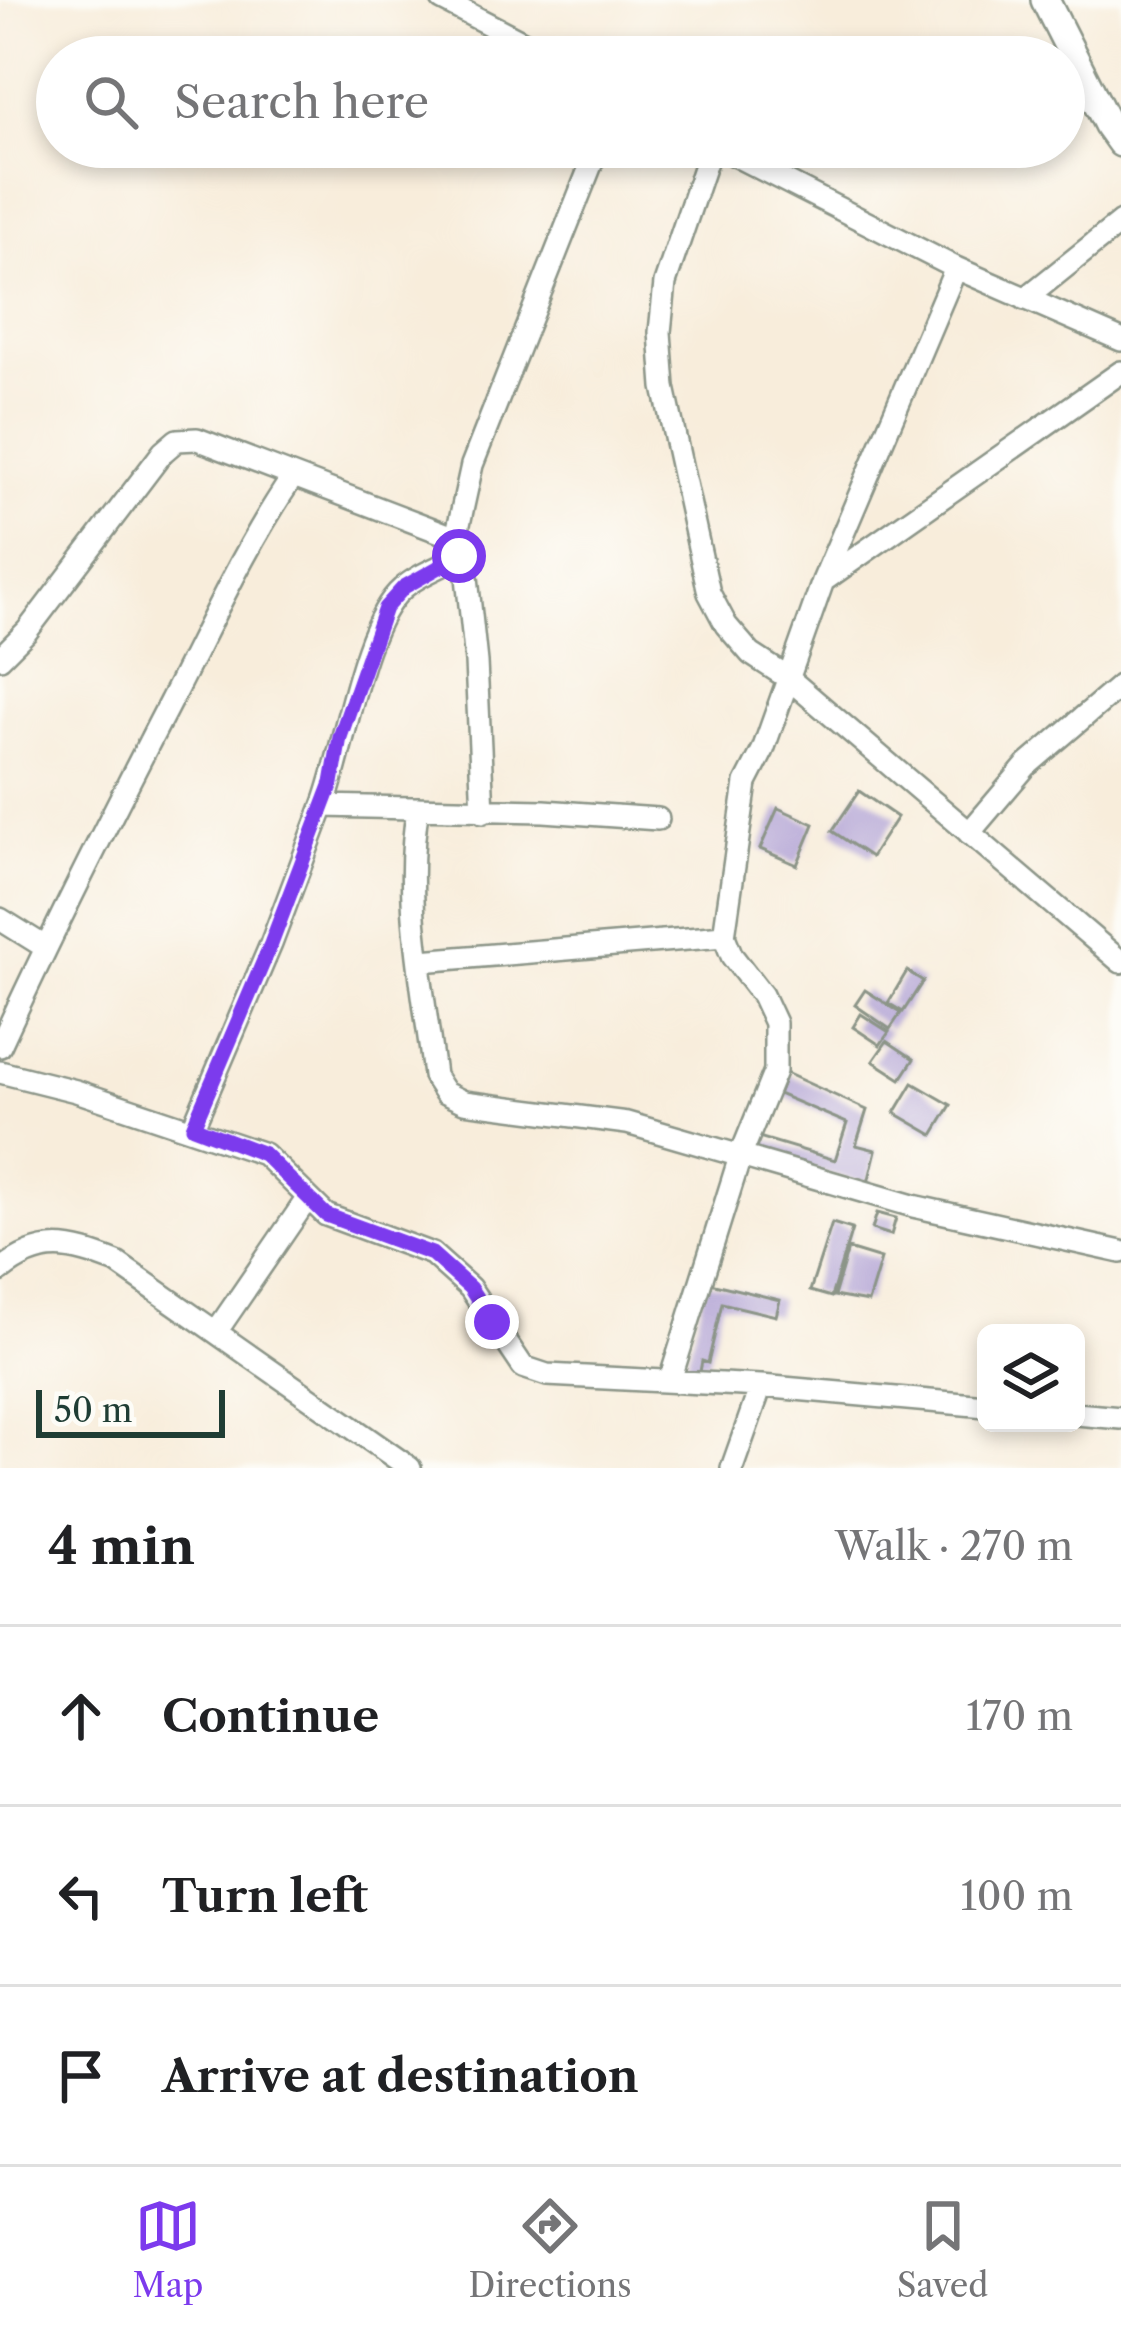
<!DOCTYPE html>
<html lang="en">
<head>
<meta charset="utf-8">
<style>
  :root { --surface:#fff; --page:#f2f2f2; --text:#202124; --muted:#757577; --line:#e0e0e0; --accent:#7c3aed }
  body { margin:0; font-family:"Libre Caslon Text",serif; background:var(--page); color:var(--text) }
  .controls { position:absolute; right:36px; bottom:36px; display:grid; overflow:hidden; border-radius:18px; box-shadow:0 6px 18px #0003 }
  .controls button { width:108px; height:108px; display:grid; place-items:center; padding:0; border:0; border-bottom:3px solid var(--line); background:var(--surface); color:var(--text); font:60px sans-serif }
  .scale { position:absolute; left:36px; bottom:30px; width:189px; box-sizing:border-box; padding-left:12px; border:6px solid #1f3d34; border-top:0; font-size:33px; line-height:42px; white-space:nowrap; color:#1f3d34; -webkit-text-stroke:9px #fdfcf7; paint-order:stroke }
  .stop { position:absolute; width:36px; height:36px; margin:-27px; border:9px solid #7c3aed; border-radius:50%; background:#fff }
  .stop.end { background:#7c3aed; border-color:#fff; box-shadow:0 3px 12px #0008 }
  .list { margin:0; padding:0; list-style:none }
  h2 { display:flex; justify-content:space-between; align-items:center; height:156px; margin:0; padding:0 48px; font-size:51px }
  h2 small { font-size:39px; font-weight:400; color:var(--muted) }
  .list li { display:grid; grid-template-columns:78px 1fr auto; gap:36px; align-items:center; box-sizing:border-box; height:180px; padding:0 48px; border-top:3px solid var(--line) }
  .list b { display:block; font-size:45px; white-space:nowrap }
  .list em { font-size:39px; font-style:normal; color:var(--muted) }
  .icon { flex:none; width:66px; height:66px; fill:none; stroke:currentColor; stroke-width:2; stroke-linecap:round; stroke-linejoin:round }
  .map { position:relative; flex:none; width:1121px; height:1468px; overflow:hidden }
  .search { position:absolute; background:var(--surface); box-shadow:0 6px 18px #0003; left:36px; right:36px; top:36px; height:132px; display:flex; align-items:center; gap:30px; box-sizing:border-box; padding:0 42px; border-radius:66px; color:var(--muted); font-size:45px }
  .sheet { height:696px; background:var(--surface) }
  nav { display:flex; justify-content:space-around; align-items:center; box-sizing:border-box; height:168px; border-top:3px solid var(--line); background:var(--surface); font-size:33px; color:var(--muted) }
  nav a { display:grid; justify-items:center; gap:6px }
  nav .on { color:var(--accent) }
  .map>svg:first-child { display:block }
  .building { fill:#b4a5d5 }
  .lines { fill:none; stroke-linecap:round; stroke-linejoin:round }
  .minor-casing { stroke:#8c9588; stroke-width:26 }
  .tertiary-casing { stroke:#8c9588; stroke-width:32 }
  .minor { stroke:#fff; stroke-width:21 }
  .tertiary { stroke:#fff; stroke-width:27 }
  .route { stroke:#7c3aed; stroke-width:15 }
</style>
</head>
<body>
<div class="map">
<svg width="1121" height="1468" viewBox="0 0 1121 1468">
  <rect width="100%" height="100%" fill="#fdfcf7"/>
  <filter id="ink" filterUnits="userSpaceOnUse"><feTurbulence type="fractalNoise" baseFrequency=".00833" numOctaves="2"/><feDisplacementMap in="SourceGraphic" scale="24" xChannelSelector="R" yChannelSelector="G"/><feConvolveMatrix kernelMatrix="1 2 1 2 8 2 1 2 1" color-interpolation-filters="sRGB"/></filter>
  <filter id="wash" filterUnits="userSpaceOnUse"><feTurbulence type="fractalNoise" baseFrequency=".004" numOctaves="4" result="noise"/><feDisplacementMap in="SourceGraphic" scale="48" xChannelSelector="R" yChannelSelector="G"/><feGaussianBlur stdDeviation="2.7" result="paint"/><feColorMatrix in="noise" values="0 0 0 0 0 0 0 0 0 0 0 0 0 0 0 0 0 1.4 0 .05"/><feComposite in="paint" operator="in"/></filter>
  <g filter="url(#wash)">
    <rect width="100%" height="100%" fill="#f8eddb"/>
    <g id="blocks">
      <!-- building -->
      <path class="building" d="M 859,791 L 897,817 L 871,857 L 832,831 Z
        M 778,808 L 814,824 L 797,865 L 760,849 Z
        M 907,971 L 923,981 L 903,1012 L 888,1003 Z
        M 865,990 L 901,1013 L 890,1029 L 855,1005 Z
        M 861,1014 L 889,1032 L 880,1045 L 853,1027 Z
        M 887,1041 L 914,1059 L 901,1079 L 873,1061 Z
        M 786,1073 L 867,1110 L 856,1145 L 876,1150 L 868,1183 L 753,1156 L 759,1137 L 835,1160 L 847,1123 L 778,1094 Z
        M 913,1083 L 951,1105 L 933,1135 L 895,1113 Z
        M 877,1213 L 896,1218 L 891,1235 L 872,1229 Z
        M 832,1223 L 852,1229 L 831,1297 L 810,1291 Z
        M 848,1249 L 881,1259 L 868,1302 L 834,1296 Z
        M 706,1282 L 780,1300 L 776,1316 L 722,1303 L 708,1363 L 702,1361 L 699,1377 L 684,1373 Z"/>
    </g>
  </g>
  <g filter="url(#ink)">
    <use href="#blocks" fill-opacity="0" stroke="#8c9588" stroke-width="3"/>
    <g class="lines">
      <!-- minor casing -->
      <g class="minor-casing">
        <path id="minor" d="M 442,0 L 552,57
          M 711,147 L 665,283 L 660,332 L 664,387 L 709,593 L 726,625 L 751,654 L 788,678 L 1121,962
          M 718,147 L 956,268 L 1121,340
          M 1025,299 L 1121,222
          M 823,581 L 1121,372
          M 0,658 L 27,631 L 163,452 L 177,440 L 197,439 L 456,538
          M 323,806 C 344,753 361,624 402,589 C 417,575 441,567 459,557
          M 418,808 C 402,895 424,989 434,1076 L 445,1093 L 464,1102 L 627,1123 L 913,1206 L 1121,1252
          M 483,812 L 476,662 L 467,577 L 456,538 L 472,465 L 598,147
          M 969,833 L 1026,766 L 1121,685
          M 0,919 L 45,947
          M 421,961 L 724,936
          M 0,1046 C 53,930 111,816 170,702 C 209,627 244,548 292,478
          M 0,1072 L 76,1091 L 264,1154 L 326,1215 L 432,1254 L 470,1288 L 523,1367 L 547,1375 L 761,1386 L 986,1406
          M 193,1127 L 271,944 L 323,806 L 544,811 L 658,819
          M 0,1271 C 42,1237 71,1245 117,1263 L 410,1468
          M 216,1332 L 307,1199
          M 670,1380 L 740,1157 L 775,1071 L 775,1023 L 762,995 L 732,956 L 724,936 L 746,783 L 763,750 L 823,581 L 956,268
          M 1076,1414 L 1121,1418
          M 732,1468 L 761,1386"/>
      </g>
      <!-- tertiary casing -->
      <g class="tertiary-casing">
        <path id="tertiary" d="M 1045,0 L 1108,125 L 1121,143"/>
      </g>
      <!-- minor -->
      <use href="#minor" class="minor"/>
      <!-- tertiary -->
      <use href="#tertiary" class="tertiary"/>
    </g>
  </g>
  <g class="lines" filter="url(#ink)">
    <!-- route -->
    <path class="route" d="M 459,556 L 404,587 L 385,608 L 340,737 L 332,783 L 271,944 L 193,1127 L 264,1154 L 326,1215 L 432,1254 L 470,1288 L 492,1322"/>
  </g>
</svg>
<div class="controls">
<button><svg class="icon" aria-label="layers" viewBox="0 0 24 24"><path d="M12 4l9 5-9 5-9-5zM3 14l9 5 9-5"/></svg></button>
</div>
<div class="scale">50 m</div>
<div class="stop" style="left:459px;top:556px"></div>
<div class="stop end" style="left:492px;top:1322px"></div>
<div class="search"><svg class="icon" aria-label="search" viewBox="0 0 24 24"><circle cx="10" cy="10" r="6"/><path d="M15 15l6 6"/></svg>Search here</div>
</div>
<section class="sheet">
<h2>4 min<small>Walk · 270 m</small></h2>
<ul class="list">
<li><svg class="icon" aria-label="ahead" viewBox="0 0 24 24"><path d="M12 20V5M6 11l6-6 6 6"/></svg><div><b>Continue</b></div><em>170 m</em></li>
<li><svg class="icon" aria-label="left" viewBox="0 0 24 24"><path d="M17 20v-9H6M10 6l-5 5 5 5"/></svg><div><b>Turn left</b></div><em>100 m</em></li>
<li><svg class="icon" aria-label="arrive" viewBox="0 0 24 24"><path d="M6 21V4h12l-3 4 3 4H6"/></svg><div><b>Arrive at destination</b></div></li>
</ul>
</section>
<nav>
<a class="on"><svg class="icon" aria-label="map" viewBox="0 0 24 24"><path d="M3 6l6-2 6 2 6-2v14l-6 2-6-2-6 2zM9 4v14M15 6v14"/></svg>Map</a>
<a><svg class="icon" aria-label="directions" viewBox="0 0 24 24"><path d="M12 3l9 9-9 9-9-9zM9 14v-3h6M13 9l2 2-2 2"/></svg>Directions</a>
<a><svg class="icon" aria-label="saved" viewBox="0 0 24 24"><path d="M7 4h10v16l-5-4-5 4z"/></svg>Saved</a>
</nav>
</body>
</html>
